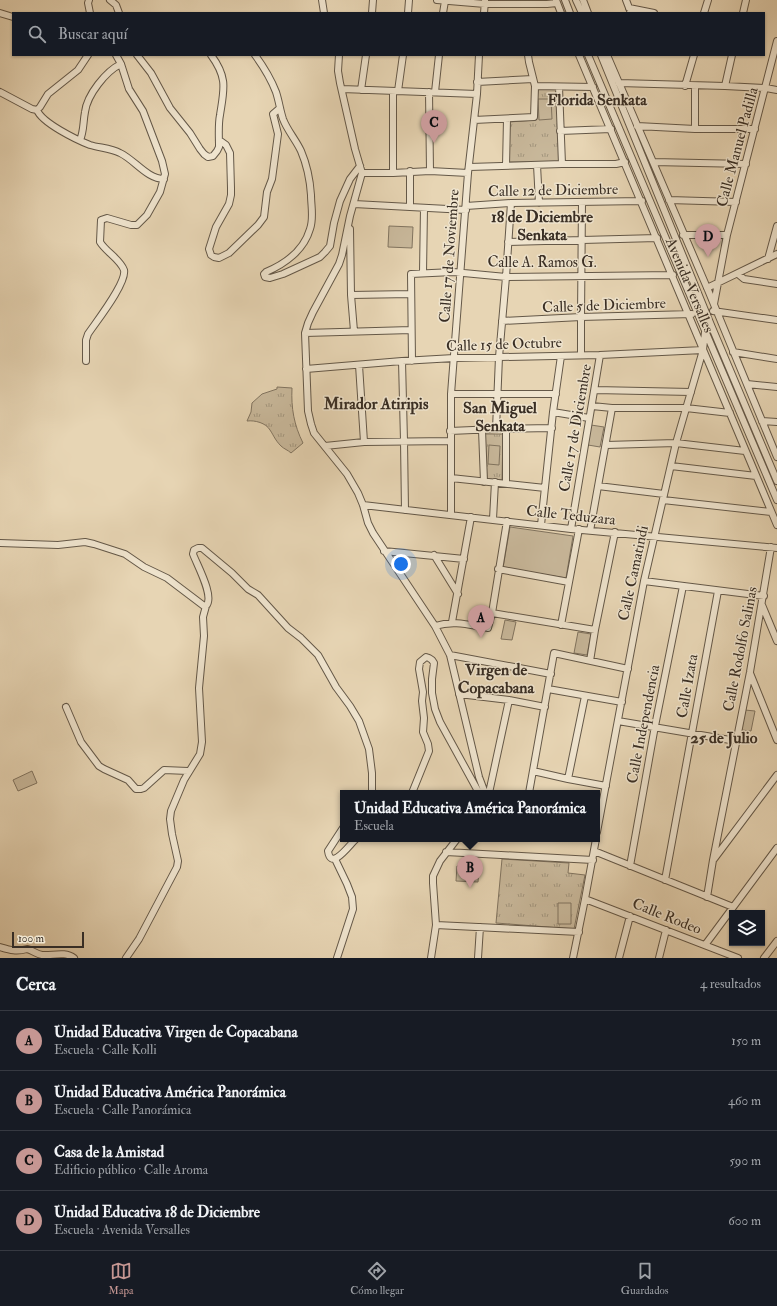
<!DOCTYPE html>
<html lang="es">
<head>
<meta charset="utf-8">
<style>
  :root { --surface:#171b24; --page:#242831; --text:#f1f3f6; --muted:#9ea1a6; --line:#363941; --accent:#c59692 }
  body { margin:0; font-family:"IM FELL Double Pica",serif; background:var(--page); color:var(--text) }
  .controls { position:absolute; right:12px; bottom:12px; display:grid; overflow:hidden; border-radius:0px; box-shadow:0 1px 3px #0004 }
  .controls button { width:36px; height:36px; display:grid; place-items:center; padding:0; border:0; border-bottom:1px solid var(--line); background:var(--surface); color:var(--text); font:20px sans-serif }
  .scale { position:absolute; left:12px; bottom:10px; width:72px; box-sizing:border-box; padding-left:4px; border:2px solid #392e24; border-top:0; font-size:11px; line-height:14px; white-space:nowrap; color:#392e24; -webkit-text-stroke:3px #efe4ce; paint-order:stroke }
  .you { position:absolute; left:401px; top:564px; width:14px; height:14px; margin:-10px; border:3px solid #fff; border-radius:50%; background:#1a73e8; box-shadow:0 0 0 6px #1a73e833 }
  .badge { display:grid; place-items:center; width:26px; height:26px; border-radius:50%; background:var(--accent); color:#111; font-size:13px; font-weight:700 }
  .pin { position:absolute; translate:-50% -33px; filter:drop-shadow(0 1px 2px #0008) }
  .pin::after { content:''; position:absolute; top:21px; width:14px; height:12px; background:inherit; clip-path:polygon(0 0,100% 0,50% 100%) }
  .popup { position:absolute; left:340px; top:790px; width:260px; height:52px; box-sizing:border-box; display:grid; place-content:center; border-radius:0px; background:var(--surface); filter:drop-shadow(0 1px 3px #0005); font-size:13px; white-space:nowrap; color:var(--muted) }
  .popup b { font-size:15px; color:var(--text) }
  .popup::after { content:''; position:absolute; left:50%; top:100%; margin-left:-8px; border:8px solid transparent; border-top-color:var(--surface) }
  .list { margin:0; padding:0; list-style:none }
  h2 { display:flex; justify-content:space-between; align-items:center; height:52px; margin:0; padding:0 16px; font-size:17px }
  h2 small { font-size:13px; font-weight:400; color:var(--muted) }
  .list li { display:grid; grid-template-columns:26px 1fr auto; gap:12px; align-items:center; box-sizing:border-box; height:60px; padding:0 16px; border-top:1px solid var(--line) }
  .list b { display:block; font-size:15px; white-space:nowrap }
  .list p { margin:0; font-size:13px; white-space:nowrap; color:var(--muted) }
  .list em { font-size:13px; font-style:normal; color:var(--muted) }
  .icon { flex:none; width:22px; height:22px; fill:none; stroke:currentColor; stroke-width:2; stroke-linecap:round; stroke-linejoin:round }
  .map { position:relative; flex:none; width:777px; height:958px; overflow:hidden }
  .search { position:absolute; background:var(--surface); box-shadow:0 1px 3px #0004; left:12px; right:12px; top:12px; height:44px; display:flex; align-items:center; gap:10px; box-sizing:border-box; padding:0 14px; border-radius:0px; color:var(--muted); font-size:15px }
  .sheet { height:292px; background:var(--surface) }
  nav { display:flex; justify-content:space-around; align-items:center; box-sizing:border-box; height:56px; border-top:1px solid var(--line); background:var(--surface); font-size:11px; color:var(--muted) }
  nav a { display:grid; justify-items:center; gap:2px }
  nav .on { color:var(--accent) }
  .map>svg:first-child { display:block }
  .park { fill:url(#park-tufts); stroke:#817460 }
  .pitch { fill:#c9b99c; stroke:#817460 }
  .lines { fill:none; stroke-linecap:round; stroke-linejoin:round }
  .minor-casing { stroke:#645848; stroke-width:8 }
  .minor { stroke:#efe4ce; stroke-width:6 }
  .labels { text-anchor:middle; stroke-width:3; stroke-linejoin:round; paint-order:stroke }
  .street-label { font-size:15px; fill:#392e24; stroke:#efe4ce }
  .neighbourhood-label { font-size:16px; font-weight:bold; fill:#392e24; stroke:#efe4ce }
</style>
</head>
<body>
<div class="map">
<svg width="777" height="958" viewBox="0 0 777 958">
  <defs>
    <pattern id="park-tufts" width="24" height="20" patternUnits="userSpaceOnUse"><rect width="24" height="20" fill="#c9b99c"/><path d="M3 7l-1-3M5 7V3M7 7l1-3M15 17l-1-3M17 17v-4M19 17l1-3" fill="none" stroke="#a4977f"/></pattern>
  </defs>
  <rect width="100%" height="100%" fill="#e7d5b4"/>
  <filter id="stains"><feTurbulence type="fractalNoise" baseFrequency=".005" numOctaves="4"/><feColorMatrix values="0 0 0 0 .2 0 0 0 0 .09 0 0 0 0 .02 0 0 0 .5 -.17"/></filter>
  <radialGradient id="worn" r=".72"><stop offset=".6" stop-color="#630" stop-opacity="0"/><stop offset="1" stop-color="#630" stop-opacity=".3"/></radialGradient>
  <!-- park -->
  <path class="park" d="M 538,89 L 557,89 L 559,162 L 509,162 L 509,122 L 536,120 Z
    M 277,387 L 292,388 C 291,408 294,425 303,443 L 291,453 C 288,450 284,449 281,446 C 275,440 274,436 270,430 C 266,423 255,420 247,421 L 251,412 L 252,403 L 262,394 L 277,389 Z
    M 485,434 L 503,434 L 502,480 L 487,479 Z
    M 502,859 L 569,863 L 568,873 L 585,875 L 574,929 L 496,923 Z"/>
  <!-- pitch -->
  <path class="pitch" d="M 538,99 L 551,99 L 552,119 L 539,120 Z
    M 389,226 L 413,227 L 412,248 L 388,247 Z
    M 591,425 L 604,427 L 600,447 L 588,445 Z
    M 489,445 L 500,446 L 499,465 L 488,464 Z
    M 510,527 L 573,536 L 566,578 L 503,568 Z
    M 505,620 L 516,622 L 512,640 L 501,639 Z
    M 578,632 L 591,634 L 587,655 L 574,653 Z
    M 745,710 L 755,711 L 751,731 L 741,730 Z
    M 32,771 L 37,783 L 18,791 L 13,780 Z
    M 457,866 L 479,867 L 478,882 L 456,881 Z
    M 558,903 L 571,903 L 571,924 L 558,924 Z"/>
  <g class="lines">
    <!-- minor casing -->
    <g class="minor-casing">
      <path id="minor" d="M 89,0 L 88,3 L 90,13
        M 110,0 L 116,5 L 119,13
        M 322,0 L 324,13
        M 437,0 L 485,4 L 547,4 L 557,3
        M 556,0 L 561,13
        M 565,0 L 570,13
        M 576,0 L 582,13
        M 583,0 L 588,13
        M 626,0 L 631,13
        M 629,8 L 654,13
        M 0,13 L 13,17
        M 372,13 L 373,0
        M 408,13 L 409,0
        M 443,13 L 445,1
        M 484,13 L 485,1
        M 704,13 L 708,0
        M 743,13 L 746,0
        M 137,55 L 151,73 L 170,108 L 190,133 L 200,149 L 204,154 L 208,157 L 213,156 L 217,151 L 219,147 C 219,136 218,125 220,115 C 224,89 228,78 211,55
        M 255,55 C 263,66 271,79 276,92 C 279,101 280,110 283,119 C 287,130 296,140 301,151 C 307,165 310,180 311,195 C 311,206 314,218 310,229 C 304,250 285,264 266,272 L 264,274 L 265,277 L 270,278 L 283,274 L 320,257 L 325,252 L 330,246 L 334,223 L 340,201 L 350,179 L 360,166
        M 339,55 L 338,71 L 340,83 L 355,149 L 362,173 L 350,216 L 342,255 L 339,264 L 313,312 L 308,323 L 305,333 L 308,411 L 311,424 L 314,433 L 347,474 L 358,493 L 363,505 L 368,523 L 373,533 L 435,626 L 450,655 L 479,777 L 485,793
        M 579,55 L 777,525
        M 588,55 L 777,500
        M 601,55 L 711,325 L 777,481
        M 607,55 L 708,290 L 777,457
        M 477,82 L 533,79
        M 619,83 L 725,86 L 766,88 L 777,90
        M 535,86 L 593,87
        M 685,86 L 694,55
        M 725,86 L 732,55
        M 559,87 L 562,164
        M 342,89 L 477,94
        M 361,90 L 366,55
        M 393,91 L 393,173
        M 398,91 L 403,55
        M 0,92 L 32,109 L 37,110 L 40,107 L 48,94 L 78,70 L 88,55
        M 429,92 L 430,171
        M 435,92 L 439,55
        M 37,110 C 42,123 77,140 90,145 C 100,148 111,148 120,153 C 135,160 147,179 164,179
        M 474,120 L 534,117 L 535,86 L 529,62 L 528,55
        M 637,126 L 695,129 L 755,129
        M 695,129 L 695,86
        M 560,131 L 611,129
        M 80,140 C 84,131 83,122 85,112 C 87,95 106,71 121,64
        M 219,140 L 226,145 L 230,153 L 231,188 L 231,195 L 229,204 L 216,227 L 209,249 L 211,255 L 214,257 L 219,258 L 229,253 L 258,225 L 264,217 L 267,192 L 272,179 L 278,134 L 273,114 L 280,108
        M 653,162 L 746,164
        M 537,165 L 539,203
        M 506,166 L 507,119
        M 469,167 L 562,164 L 616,164 L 625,162
        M 410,171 L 410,207
        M 362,173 L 393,173 L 430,171 L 468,173
        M 669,200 L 736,202
        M 354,204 L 466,210
        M 466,206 L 511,203 L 642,201
        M 350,229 L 351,295 L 354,331
        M 683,235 L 727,235
        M 508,242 L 657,238
        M 768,259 L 777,226
        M 423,273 L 424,208
        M 738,274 L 744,279 L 777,284
        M 707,288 L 777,254
        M 351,295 L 411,294
        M 714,304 L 727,235 L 777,41
        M 713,311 L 777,320
        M 502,321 L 581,317 L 692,314
        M 305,333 L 411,330
        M 733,352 L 777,359
        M 581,355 L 581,317 L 582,202
        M 86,361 L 86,340 L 88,334 C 96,322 127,283 124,270 C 120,259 106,252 100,242 L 101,220 L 107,218 L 131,225 L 137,225 L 147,215 L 160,192 L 165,174 L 162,161 L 143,111 L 129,89 L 121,64 L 116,55
        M 402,361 L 404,441 L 405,510
        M 412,361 L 411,274 L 453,272 L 506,277 L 673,275
        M 359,365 L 364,442
        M 306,369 L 402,361 L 454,358 L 600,355 L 703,350
        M 747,384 L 777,387
        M 595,390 L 691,392
        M 451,394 L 556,394
        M 592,406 L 612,408 L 686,408 L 730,413
        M 553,412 L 589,418
        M 762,421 L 777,422
        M 496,429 L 499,357 L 506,277 L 511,203
        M 482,430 L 484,482
        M 450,431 L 496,429 L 552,428
        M 606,445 L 676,443 L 745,451
        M 325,446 L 364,442 L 451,441
        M 671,466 L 756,476
        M 451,478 L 545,488
        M 506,483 L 506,429
        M 598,486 L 664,494
        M 663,500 L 771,512
        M 363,505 L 571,529 L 777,548
        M 451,515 L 451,394 L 468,173 L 477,94 L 479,55
        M 493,519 L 495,482
        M 541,525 L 553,412 L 561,356
        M 571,529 L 600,355
        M 590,531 L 612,408
        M 0,543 L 58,545 L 85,542 L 94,544 L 125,554 L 144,567 L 167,578 L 204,606 L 206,606 C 215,597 197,565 193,554 L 194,550 L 198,548 L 202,548 L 232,573 L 248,589 L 258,595 L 288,628 L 301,638 L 318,655 L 336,687 L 350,706 L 359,721 L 369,749 L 372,773 L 372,793
        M 384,551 L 464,559
        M 434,555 L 458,594
        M 498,569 L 569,582
        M 644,581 L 764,596
        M 762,605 L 777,641
        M 492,613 L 595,630
        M 452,622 L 471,517
        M 561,625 L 579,529
        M 435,626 C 454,620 469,625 488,628 L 492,613 L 507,521
        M 450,655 L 551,674
        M 590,661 L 595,630 L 615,532
        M 750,673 L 777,740
        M 548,689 L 622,702
        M 459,694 L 509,700 L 545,707
        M 66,707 L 81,742 L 99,766 L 104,769 L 128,780 L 136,789 L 141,789 L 144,788 L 164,770 L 188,771
        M 618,721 L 736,741
        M 533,771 L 568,779 L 606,786
        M 568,779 L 585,696
        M 412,793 L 429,751 L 428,744 L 423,732 L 424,718 L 422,701 L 423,692 L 419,669 L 420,662 L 426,657 L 429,658 L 432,660 L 434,663 L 432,679 L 432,693 L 435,709 L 440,722 L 479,793
        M 489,793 L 509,700
        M 529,793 L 554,653 L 628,669
        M 343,828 L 328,851 C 331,872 350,844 356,839
        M 597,832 L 644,581 L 676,443 L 703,350 L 705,332 L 711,325
        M 594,851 L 733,907
        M 446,852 L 593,860
        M 335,859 L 347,884 L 352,897 L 353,909 L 337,958
        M 714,859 L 777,775
        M 630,866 L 655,726 L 683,586
        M 665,880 L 718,591
        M 707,897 L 713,860 L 750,672 L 771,547
        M 585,899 L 738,958
        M 436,925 L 579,932
        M 705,945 L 777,848
        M 0,947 C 10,950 16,952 27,949 C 32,950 36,954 42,955 C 52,956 65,951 74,958
        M 126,958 L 139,939 L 177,867 L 178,861 L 172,834 L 170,819 L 171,811 L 184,780 L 200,754 L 202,742 L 199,688 L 204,636 L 203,617 L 206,606
        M 431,958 L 436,925 L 433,883 L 433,876 L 440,861 L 457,839
        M 478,958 L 480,927
        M 573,958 L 585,899 L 596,839
        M 619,958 L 630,916
        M 659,958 L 666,930
        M 764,958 L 777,941"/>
    </g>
    <!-- minor -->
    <use href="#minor" class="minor"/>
  </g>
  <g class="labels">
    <!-- street labels -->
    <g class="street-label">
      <text transform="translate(737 147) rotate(-75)" y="5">Calle Manuel Padilla</text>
      <text transform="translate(553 190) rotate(-1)" y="5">Calle 12 de Diciembre</text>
      <text transform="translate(449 256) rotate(-86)" y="5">Calle 17 de Noviembre</text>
      <text x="542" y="267">Calle A. Ramos G.</text>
      <text transform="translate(690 285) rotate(67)" y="5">Avenida Versalles</text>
      <text transform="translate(604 305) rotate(-2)" y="5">Calle 5 de Diciembre</text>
      <text transform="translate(504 344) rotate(-2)" y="5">Calle 15 de Octubre</text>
      <text transform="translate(575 428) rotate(-80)" y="5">Calle 17 de Diciembre</text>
      <text transform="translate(571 515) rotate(6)" y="5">Calle Teduzara</text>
      <text transform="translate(633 573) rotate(-78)" y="5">Calle Camatindi</text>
      <text transform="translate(740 649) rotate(-79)" y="5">Calle Rodolfo Salinas</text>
      <text transform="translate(687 686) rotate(-80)" y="5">Calle Izata</text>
      <text transform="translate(643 724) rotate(-79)" y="5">Calle Independencia</text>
      <text transform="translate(667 916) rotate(22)" y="5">Calle Rodeo</text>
    </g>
    <!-- neighbourhood labels -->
    <g class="neighbourhood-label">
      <text x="597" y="105">Florida Senkata</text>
      <text x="542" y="222">18 de Diciembre<tspan x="542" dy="18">Senkata</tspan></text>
      <text x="376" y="409">Mirador Atiripis</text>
      <text x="500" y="413">San Miguel<tspan x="500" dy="18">Senkata</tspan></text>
      <text x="496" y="675">Virgen de<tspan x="496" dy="18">Copacabana</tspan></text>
      <text x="724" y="743">25 de Julio</text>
    </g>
  </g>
  <rect width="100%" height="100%" filter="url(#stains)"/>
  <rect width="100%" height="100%" fill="url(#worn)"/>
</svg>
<div class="controls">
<button><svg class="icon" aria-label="layers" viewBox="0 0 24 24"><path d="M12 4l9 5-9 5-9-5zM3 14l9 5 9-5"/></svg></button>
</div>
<div class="scale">100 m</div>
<div class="you"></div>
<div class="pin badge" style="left:481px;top:638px">A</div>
<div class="pin badge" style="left:470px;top:888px">B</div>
<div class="popup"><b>Unidad Educativa América Panorámica</b>Escuela</div>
<div class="pin badge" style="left:434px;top:143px">C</div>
<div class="pin badge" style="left:708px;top:257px">D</div>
<div class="search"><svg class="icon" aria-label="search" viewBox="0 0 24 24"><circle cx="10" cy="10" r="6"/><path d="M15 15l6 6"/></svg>Buscar aquí</div>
</div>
<section class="sheet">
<h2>Cerca<small>4 resultados</small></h2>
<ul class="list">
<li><span class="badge">A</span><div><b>Unidad Educativa Virgen de Copacabana</b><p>Escuela · Calle Kolli</p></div><em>150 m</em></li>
<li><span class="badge">B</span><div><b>Unidad Educativa América Panorámica</b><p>Escuela · Calle Panorámica</p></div><em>460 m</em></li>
<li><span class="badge">C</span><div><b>Casa de la Amistad</b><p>Edificio público · Calle Aroma</p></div><em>590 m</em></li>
<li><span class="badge">D</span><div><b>Unidad Educativa 18 de Diciembre</b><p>Escuela · Avenida Versalles</p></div><em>600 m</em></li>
</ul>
</section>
<nav>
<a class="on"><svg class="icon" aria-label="map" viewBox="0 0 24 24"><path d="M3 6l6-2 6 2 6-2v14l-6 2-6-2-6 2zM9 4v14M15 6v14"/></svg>Mapa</a>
<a><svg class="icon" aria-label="directions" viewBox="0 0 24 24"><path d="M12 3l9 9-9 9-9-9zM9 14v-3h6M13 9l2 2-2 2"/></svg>Cómo llegar</a>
<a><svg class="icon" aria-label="saved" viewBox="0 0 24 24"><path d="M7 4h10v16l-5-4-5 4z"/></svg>Guardados</a>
</nav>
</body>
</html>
